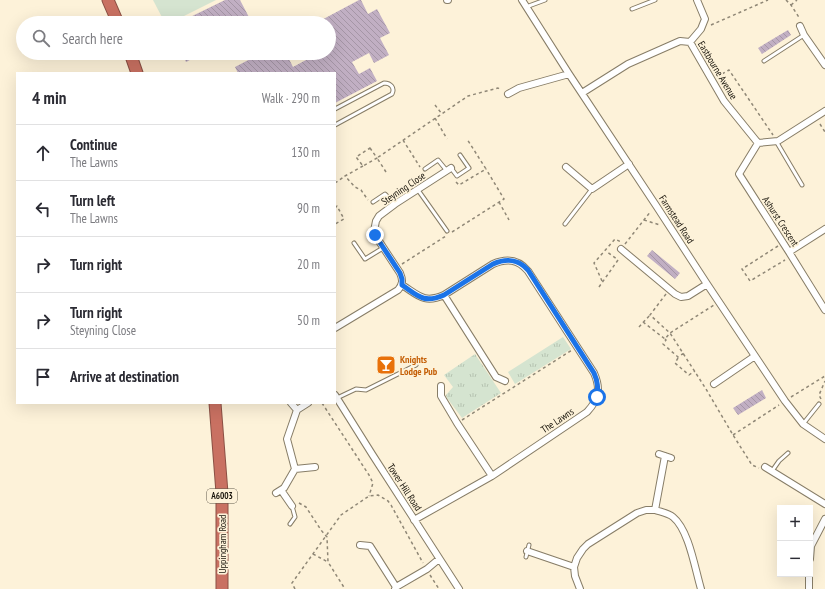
<!DOCTYPE html>
<html lang="en">
<head>
<meta charset="utf-8">
<style>
  :root { --surface:#fff; --page:#f7f7f7; --text:#2b2b33; --muted:#7c7c81; --line:#e1e1e2 }
  body { margin:0; font-family:"PT Sans Narrow",sans-serif; background:var(--page); color:var(--text) }
  .controls { position:absolute; right:12px; bottom:12px; display:grid; overflow:hidden; border-radius:0px; box-shadow:0 4px 16px #0002 }
  .controls button { width:36px; height:36px; display:grid; place-items:center; padding:0; border:0; border-bottom:1px solid var(--line); background:var(--surface); color:var(--text); font:20px sans-serif }
  .stop { position:absolute; width:12px; height:12px; margin:-9px; border:3px solid #1a73e8; border-radius:50%; background:#fff }
  .stop.end { background:#1a73e8; border-color:#fff; box-shadow:0 1px 4px #0008 }
  .list { margin:0; padding:0; list-style:none }
  h2 { display:flex; justify-content:space-between; align-items:center; height:52px; margin:0; padding:0 16px; font-size:17px }
  h2 small { font-size:13px; font-weight:400; color:var(--muted) }
  .list li { display:grid; grid-template-columns:26px 1fr auto; gap:12px; align-items:center; box-sizing:border-box; height:56px; padding:0 16px; border-top:1px solid var(--line) }
  .list b { display:block; font-size:15px; white-space:nowrap }
  .list p { margin:0; font-size:13px; white-space:nowrap; color:var(--muted) }
  .list em { font-size:13px; font-style:normal; color:var(--muted) }
  .icon { flex:none; width:22px; height:22px; fill:none; stroke:currentColor; stroke-width:2; stroke-linecap:round; stroke-linejoin:round }
  .map { position:relative; flex:none; width:825px; height:589px; overflow:hidden }
  .search { position:absolute; background:var(--surface); box-shadow:0 4px 16px #0002; left:16px; top:16px; width:320px; height:44px; display:flex; align-items:center; gap:10px; box-sizing:border-box; padding:0 14px; border-radius:22px; color:var(--muted); font-size:15px }
  .panel { position:absolute; background:var(--surface); box-shadow:0 4px 16px #0002; left:16px; top:72px; width:320px; height:332px; border-radius:0px }
  .map>svg:first-child { display:block }
  .grass { fill:url(#grass-tufts) }
  .garden { fill:#d5e4d0 }
  .building { fill:url(#building-back-hatch) }
  .lines { fill:none; stroke-linecap:round; stroke-linejoin:round }
  .lane-casing { stroke:#877d67; stroke-width:5 }
  .street-casing { stroke:#877d67; stroke-width:8 }
  .highway-casing { stroke:#8b5044; stroke-width:13 }
  .path { stroke:#8f8776; stroke-width:1.5; stroke-dasharray:3 3; stroke-linecap:butt }
  .lane { stroke:#fff; stroke-width:3 }
  .street { stroke:#fff; stroke-width:6 }
  .highway { stroke:#c97162; stroke-width:11 }
  .route { stroke:#1a73e8; stroke-width:5 }
  .labels { text-anchor:middle; stroke-width:3.5; stroke-linejoin:round; paint-order:stroke }
  .shield { fill:#fdf2d9; stroke:#5d5749; stroke-width:1 }
  .shield-label { font-size:9px; font-weight:bold; fill:#18140b }
  .street-label { font-size:10px; fill:#18140b; stroke:#fdf2d9 }
  .food-label { font-size:10px; font-weight:bold; fill:#c56008; stroke:#fdf2d9; text-anchor:start }
</style>
</head>
<body>
<div class="map">
<svg width="825" height="589" viewBox="0 0 825 589">
  <defs>
    <pattern id="grass-tufts" width="24" height="20" patternUnits="userSpaceOnUse"><rect width="24" height="20" fill="#d5e4d0"/><path d="M3 7l-1-3M5 7V3M7 7l1-3M15 17l-1-3M17 17v-4M19 17l1-3" fill="none" stroke="#b6c3b1"/></pattern>
    <pattern id="building-back-hatch" width="6" height="6" patternUnits="userSpaceOnUse"><rect width="6" height="6" fill="#c1afc3"/><path d="M-1 5l2 2M0 0l6 6M5-1l2 2" fill="none" stroke="#a596a6"/></pattern>
  </defs>
  <rect width="100%" height="100%" fill="#fdf2d9"/>
  <!-- grass -->
  <path class="grass" d="M 563,337 L 571,349 L 515,384 L 508,372 Z
    M 475,354 L 501,393 L 462,418 L 447,398 L 446,395 L 453,387 L 444,375 Z"/>
  <!-- garden -->
  <path class="garden" d="M 153,0 L 216,0 L 170,23 L 165,23 Z"/>
  <!-- building -->
  <path class="building" d="M 225,0 L 240,0 L 252,23 L 178,23 Z
    M 359,0 L 361,0 L 368,14 L 377,9 L 390,33 L 380,38 L 389,55 L 374,63 L 369,53 L 352,62 L 359,74 L 370,68 L 377,81 L 335,103 L 335,73 L 238,73 L 235,67 L 262,53 L 286,53 L 293,67 L 319,53 L 329,53 L 329,23 L 316,23 Z
    M 788,30 L 791,35 L 762,54 L 758,48 Z
    M 182,53 L 203,53 L 186,62 Z
    M 652,250 L 680,273 L 675,279 L 647,256 Z
    M 762,390 L 766,398 L 738,415 L 733,408 Z"/>
  <g class="lines">
    <!-- lane casing -->
    <g class="lane-casing">
      <path id="lane" d="M 526,7 L 545,0
        M 632,9 L 655,0
        M 764,61 L 804,35
        M 335,109 L 384,83 C 391,83 395,88 392,94 L 335,125
        M 776,141 L 802,185
        M 451,168 L 457,176 L 469,168 L 460,155
        M 425,169 L 438,160 L 447,171
        M 418,190 L 447,231
        M 373,202 L 385,194 L 395,204
        M 565,224 L 592,189
        M 354,243 L 365,259 L 383,248
        M 337,398 L 356,389 L 366,390 L 416,365
        M 803,424 L 819,404
        M 772,471 L 779,461 L 788,453
        M 290,524 L 295,517 L 292,506
        M 526,557 L 529,545"/>
    </g>
    <!-- street casing -->
    <g class="street-casing">
      <path id="street" d="M 447,0 L 448,0
        M 522,0 L 569,74 L 657,207 L 707,284 L 785,401 L 803,424 L 825,439
        M 800,26 L 804,35 L 825,65
        M 690,42 L 701,29 L 705,19 L 697,0
        M 582,93 L 628,64 L 680,41 L 690,42 L 724,101 L 758,143 L 778,141 L 825,111
        M 508,94 L 519,88 L 569,74
        M 758,143 L 739,174 L 789,252 L 825,310
        M 566,167 L 592,189 L 629,164
        M 621,249 L 675,294 L 681,297 L 688,296 L 707,284
        M 789,252 L 825,229
        M 402,285 C 418,295 424,304 444,295
        M 335,328 L 398,290 C 403,284 403,280 400,273 L 375,235 L 374,231 L 376,221 L 379,216 L 395,204 L 451,168
        M 714,384 L 755,356
        M 441,386 L 441,396 L 457,423 L 492,476
        M 335,395 L 372,454 L 459,589
        M 291,403 L 297,410
        M 659,454 L 671,458
        M 765,467 L 825,504
        M 295,469 L 315,467
        M 281,490 L 292,506
        M 276,493 L 284,488 L 295,469 L 287,439 L 297,410 L 308,403
        M 655,510 C 661,512 668,513 673,517 C 689,530 695,569 701,589
        M 414,520 L 492,476 L 587,412 C 599,399 601,389 594,373 L 528,271 C 518,259 507,258 493,264 L 444,295 L 496,377 L 505,381
        M 360,545 L 370,546 L 396,587
        M 527,551 L 574,567
        M 810,559 L 811,546 L 825,519
        M 395,589 L 396,587 L 427,569 L 439,559
        M 580,589 L 575,576 L 574,567 L 577,558 L 583,549 L 588,544 L 637,513 L 646,510 L 655,510 L 665,456
        M 809,589 L 809,574"/>
    </g>
    <!-- highway casing -->
    <g class="highway-casing">
      <path id="highway" d="M 108,0 L 118,23
        M 130,53 L 137,73
        M 215,403 L 222,493 L 222,589"/>
    </g>
    <!-- path -->
    <path class="path" d="M 786,0 L 791,5 L 800,19
      M 791,5 L 797,0
      M 711,25 L 768,0
      M 717,77 L 729,70 L 773,135
      M 435,105 L 442,114
      M 435,118 L 447,139
      M 820,124 L 825,132
      M 403,140 L 420,167
      M 370,148 L 377,158 L 363,166 L 356,157 Z
      M 363,166 L 345,176 L 355,187 L 361,190 L 368,200
      M 386,172 L 377,158 L 468,96 L 498,88 L 501,90
      M 456,182 L 459,185 L 486,169 L 467,139
      M 335,183 L 345,176
      M 499,202 L 509,220
      M 335,208 L 337,206 L 344,219 L 335,224
      M 644,220 L 660,225
      M 452,232 L 504,199 L 486,169
      M 625,244 L 651,211
      M 778,246 L 742,269 L 750,281 L 785,260
      M 402,264 L 446,236
      M 602,281 L 594,263 L 615,239 L 621,242
      M 599,287 L 618,260 L 606,251
      M 666,294 L 650,315 L 670,333 L 706,389 L 733,435 L 752,465 L 759,468
      M 643,322 L 665,339 L 670,333 L 714,305
      M 639,327 L 650,315
      M 665,339 L 666,340 L 663,344 L 678,357 L 684,353
      M 678,358 L 675,363 L 689,375 L 695,371
      M 791,397 L 825,376
      M 821,399 L 819,395 L 825,381
      M 322,403 L 369,475 L 373,483 L 369,496
      M 462,420 L 572,350
      M 733,435 L 779,405
      M 299,503 L 306,507 L 321,530 L 327,537 L 328,562 L 345,589
      M 313,554 L 328,562
      M 430,575 L 439,589
      M 295,589 L 292,583 L 341,515 L 369,496 L 378,495 L 388,501 L 391,505 L 423,563"/>
    <!-- lane -->
    <use href="#lane" class="lane"/>
    <!-- street -->
    <use href="#street" class="street"/>
    <!-- highway -->
    <use href="#highway" class="highway"/>
  </g>
  <g class="lines">
    <!-- route -->
    <path class="route" d="M 375,235 L 400,273 L 402,279 L 402,285 C 418,296 424,304 444,295 L 493,264 C 507,258 518,259 528,270 L 594,373 C 598,382 598,388 597,397"/>
  </g>
  <!-- icons -->
  <defs>
    <g id="bar-square" transform="scale(1)"><rect x="-9" y="-9" width="18" height="18" rx="4" fill="#e8710a" stroke="#fdf2d9"/><path d="M-6-5H6L.8 .8V4.5H3.5V6h-7V4.5H-.8V.8Z" fill="#fff"/></g>
  </defs>
  <g fill-rule="evenodd">
    <use href="#bar-square" x="386" y="365"/>
  </g>
  <g class="labels">
    <!-- shield labels -->
    <rect class="shield" x="207" y="489" width="30" height="14" rx="3"/>
    <g class="shield-label">
      <text x="222" y="499">A6003</text>
    </g>
    <!-- street labels -->
    <g class="street-label">
      <text transform="translate(718 70) rotate(59)" y="4">Eastbourne Avenue</text>
      <text transform="translate(403 188) rotate(-34)" y="4">Steyning Close</text>
      <text transform="translate(677 219) rotate(57)" y="4">Farmstead Road</text>
      <text transform="translate(781 221) rotate(57)" y="4">Ashurst Crescent</text>
      <text transform="translate(557 420) rotate(-34)" y="4">The Lawns</text>
      <text transform="translate(405 487) rotate(57)" y="4">Tower Hill Road</text>
      <text transform="translate(222 544) rotate(-90)" y="4">Uppingham Road</text>
    </g>
    <!-- food labels -->
    <g class="food-label">
      <text x="400" y="363">Knights<tspan x="400" dy="12">Lodge Pub</tspan></text>
    </g>
  </g>
</svg>
<div class="controls">
<button>+</button>
<button>−</button>
</div>
<div class="stop" style="left:597px;top:397px"></div>
<div class="stop end" style="left:375px;top:235px"></div>
<div class="search"><svg class="icon" aria-label="search" viewBox="0 0 24 24"><circle cx="10" cy="10" r="6"/><path d="M15 15l6 6"/></svg>Search here</div>
<section class="panel">
<h2>4 min<small>Walk · 290 m</small></h2>
<ul class="list">
<li><svg class="icon" aria-label="ahead" viewBox="0 0 24 24"><path d="M12 20V5M6 11l6-6 6 6"/></svg><div><b>Continue</b><p>The Lawns</p></div><em>130 m</em></li>
<li><svg class="icon" aria-label="left" viewBox="0 0 24 24"><path d="M17 20v-9H6M10 6l-5 5 5 5"/></svg><div><b>Turn left</b><p>The Lawns</p></div><em>90 m</em></li>
<li><svg class="icon" aria-label="right" viewBox="0 0 24 24"><path d="M7 20v-9h11M14 6l5 5-5 5"/></svg><div><b>Turn right</b></div><em>20 m</em></li>
<li><svg class="icon" aria-label="right" viewBox="0 0 24 24"><path d="M7 20v-9h11M14 6l5 5-5 5"/></svg><div><b>Turn right</b><p>Steyning Close</p></div><em>50 m</em></li>
<li><svg class="icon" aria-label="arrive" viewBox="0 0 24 24"><path d="M6 21V4h12l-3 4 3 4H6"/></svg><div><b>Arrive at destination</b></div></li>
</ul>
</section>
</div>
</body>
</html>
